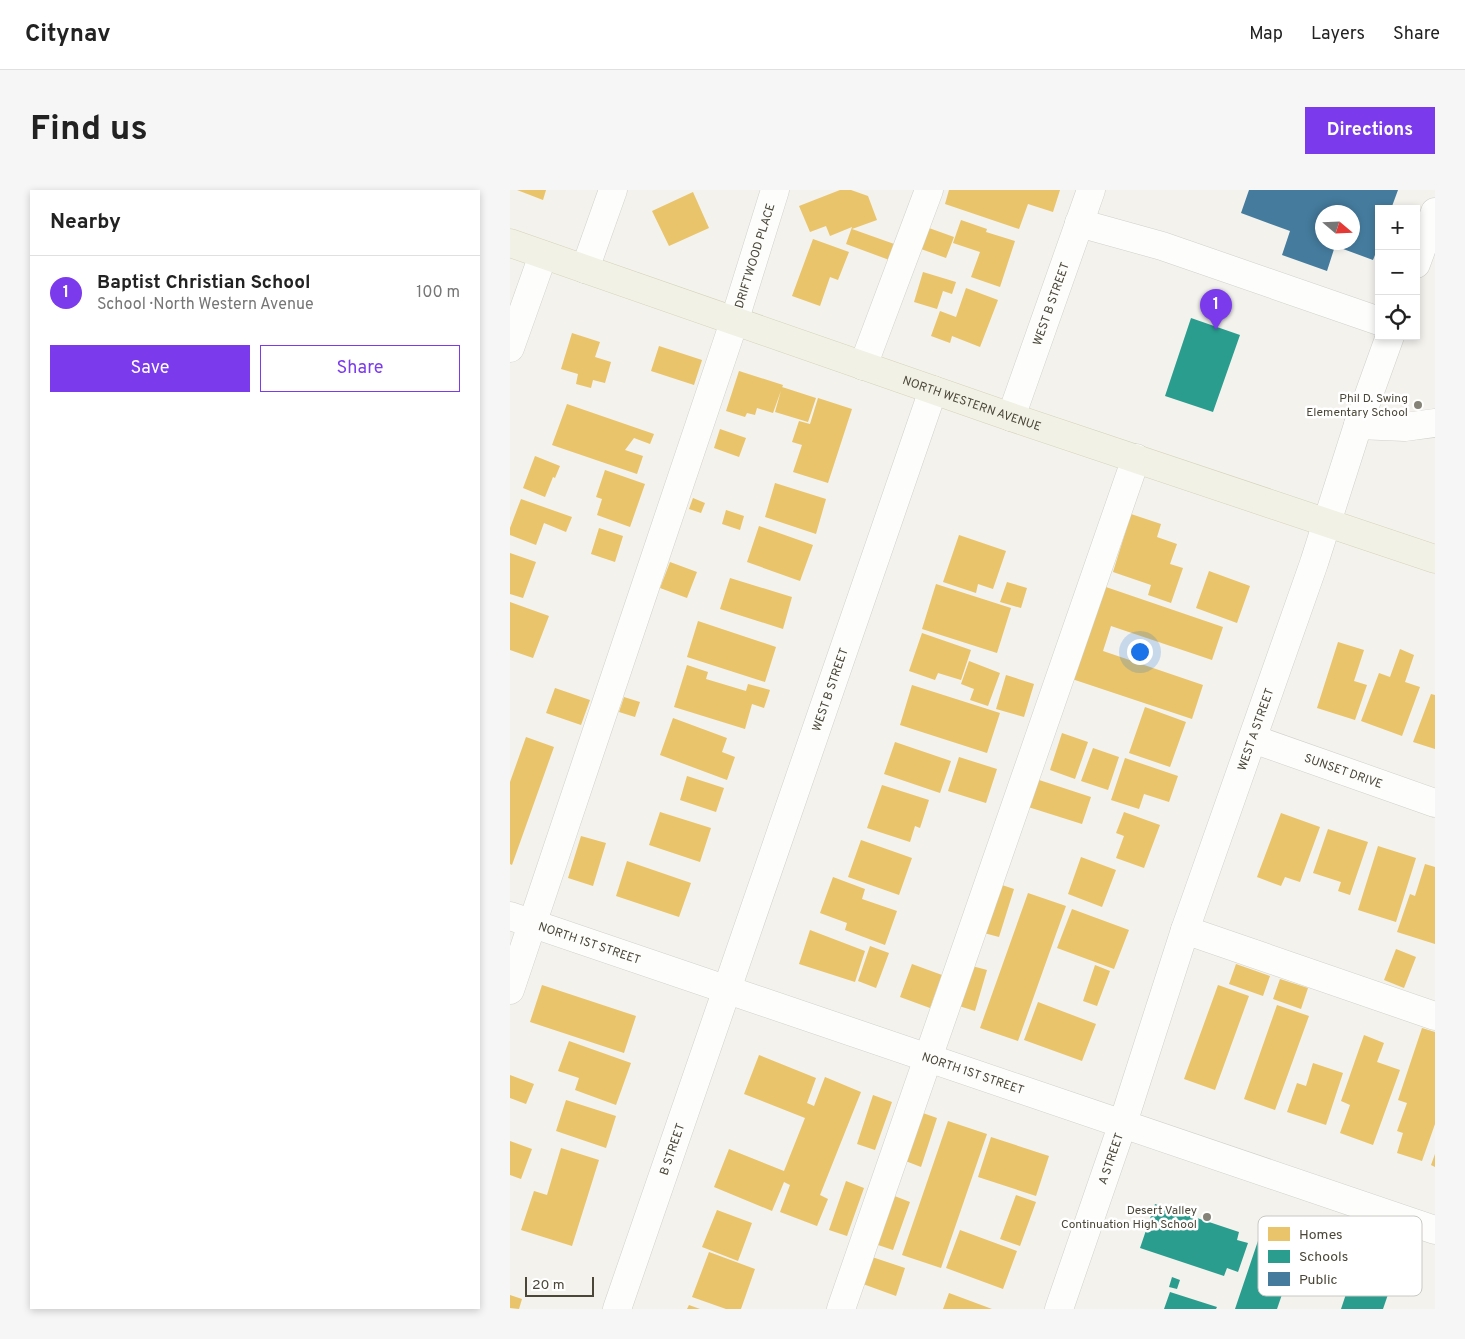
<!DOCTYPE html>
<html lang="en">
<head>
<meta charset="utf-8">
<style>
  :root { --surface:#fff; --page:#f6f6f6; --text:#222; --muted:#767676; --line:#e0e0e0; --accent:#7c3aed }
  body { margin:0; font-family:Overpass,sans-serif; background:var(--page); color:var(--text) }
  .controls { position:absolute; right:15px; top:15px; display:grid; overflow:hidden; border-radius:0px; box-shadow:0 2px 8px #0003 }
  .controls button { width:45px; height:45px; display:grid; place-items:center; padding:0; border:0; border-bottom:1px solid var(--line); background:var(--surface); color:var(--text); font:25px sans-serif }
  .compass { position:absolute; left:805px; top:15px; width:45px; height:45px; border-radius:50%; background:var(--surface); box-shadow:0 2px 8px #0003; rotate:109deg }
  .scale { position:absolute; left:15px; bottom:12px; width:69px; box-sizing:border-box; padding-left:5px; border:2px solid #4a4738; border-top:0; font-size:14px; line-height:18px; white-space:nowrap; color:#4a4738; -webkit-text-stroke:4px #fff; paint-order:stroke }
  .you { position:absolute; left:629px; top:461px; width:18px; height:18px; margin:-12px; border:4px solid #fff; border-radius:50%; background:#1a73e8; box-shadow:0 0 0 8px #1a73e833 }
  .badge { display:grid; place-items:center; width:32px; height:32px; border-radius:50%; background:var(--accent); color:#fff; font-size:16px; font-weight:700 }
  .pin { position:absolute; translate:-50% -41px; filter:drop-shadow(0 1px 2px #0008) }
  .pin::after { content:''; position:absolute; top:26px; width:18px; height:15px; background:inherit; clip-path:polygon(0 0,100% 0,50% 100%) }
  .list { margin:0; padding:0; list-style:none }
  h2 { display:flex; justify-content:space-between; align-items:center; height:65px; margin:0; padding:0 20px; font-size:21px }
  h2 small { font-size:16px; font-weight:400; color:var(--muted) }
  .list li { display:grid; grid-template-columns:32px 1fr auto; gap:15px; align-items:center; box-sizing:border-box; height:75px; padding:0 20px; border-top:1px solid var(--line) }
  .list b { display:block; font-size:19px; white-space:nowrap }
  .list p { margin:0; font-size:16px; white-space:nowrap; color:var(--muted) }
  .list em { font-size:16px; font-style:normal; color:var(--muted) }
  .actions { display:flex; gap:10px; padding:15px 20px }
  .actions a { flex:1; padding:11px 0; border:1px solid var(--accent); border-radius:0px; text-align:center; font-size:18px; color:var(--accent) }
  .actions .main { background:var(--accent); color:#fff }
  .icon { flex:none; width:28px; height:28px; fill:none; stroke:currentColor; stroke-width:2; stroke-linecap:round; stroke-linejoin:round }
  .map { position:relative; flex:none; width:925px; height:1119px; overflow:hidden; border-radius:0px }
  header { display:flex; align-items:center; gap:30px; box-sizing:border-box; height:70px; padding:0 25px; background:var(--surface); border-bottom:1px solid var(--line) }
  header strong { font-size:24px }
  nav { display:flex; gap:28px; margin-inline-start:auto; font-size:18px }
  .intro { display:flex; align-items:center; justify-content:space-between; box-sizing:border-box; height:120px; padding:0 30px }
  h1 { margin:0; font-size:35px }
  .button { padding:12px 22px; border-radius:0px; background:var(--accent); color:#fff; font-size:18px; font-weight:700 }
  main { display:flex; gap:30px; padding:0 30px }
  aside { flex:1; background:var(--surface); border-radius:0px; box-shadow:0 2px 8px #0003 }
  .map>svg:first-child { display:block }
  .homes { fill:#e9c46a }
  .schools { fill:#2a9d8f }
  .public { fill:#457b9d; fill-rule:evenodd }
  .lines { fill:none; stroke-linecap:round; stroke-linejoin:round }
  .minor-casing { stroke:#d1d0cb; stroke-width:29 }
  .major-casing { stroke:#d5d3ba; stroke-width:29 }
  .minor { stroke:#fdfdfc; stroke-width:28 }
  .major { stroke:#f2f1e5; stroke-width:28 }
  .poi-dot { fill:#858377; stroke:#fff; stroke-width:2 }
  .labels { text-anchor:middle; stroke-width:5; stroke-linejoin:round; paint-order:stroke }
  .street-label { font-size:12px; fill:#4a4738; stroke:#fff }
  .poi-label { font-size:12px; fill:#4a4738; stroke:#fff; text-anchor:end }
  .key { fill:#fff; stroke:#c9c8c3; stroke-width:1 }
  .key-label { font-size:14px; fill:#4a4738 }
</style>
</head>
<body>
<header>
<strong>Citynav</strong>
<nav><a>Map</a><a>Layers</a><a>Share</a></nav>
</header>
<div class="intro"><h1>Find us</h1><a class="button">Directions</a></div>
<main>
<aside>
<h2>Nearby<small></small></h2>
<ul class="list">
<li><span class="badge">1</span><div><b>Baptist Christian School</b><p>School · North Western Avenue</p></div><em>100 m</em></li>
</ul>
<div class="actions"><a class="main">Save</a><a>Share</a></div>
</aside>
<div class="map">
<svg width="925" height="1119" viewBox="0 0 925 1119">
  <rect width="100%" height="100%" fill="#f3f2ed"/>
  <!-- homes -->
  <path class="homes" d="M 7,0 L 36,0 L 33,10 Z
    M 330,0 L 341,0 L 358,6 L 367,30 L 342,39 L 387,55 L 382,71 L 336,54 L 342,37 L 320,46 L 316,36 L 300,42 L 289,16 Z
    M 439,0 L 550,0 L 543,22 L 518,14 L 509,39 L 435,14 Z
    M 183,2 L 199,38 L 159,56 L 142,21 Z
    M 451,30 L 477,39 L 476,42 L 505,51 L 490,97 L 461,87 L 470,62 L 443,53 Z
    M 419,38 L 444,47 L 436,68 L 411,59 Z
    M 303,49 L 339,62 L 328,90 L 320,87 L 310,116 L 282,106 Z
    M 413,82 L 446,92 L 442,104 L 433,101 L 427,119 L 404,112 Z
    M 456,98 L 488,110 L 470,157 L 442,146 L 440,153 L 421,146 L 430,121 L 446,127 Z
    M 62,143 L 90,152 L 85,167 L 101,172 L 95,193 L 83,190 L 81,198 L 66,194 L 68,184 L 51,179 Z
    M 149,156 L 192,170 L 184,195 L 141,181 Z
    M 229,181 L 273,195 L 263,223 L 247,218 L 245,225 L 237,223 L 235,227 L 216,221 Z
    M 272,197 L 306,208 L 298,232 L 265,222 Z
    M 308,208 L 342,219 L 318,293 L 283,282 L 292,255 L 282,252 L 289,231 L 300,234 Z
    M 57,214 L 144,244 L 140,254 L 124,248 L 115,260 L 133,266 L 127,284 L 42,255 Z
    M 210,239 L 236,248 L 229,267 L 204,258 Z
    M 25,266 L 50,276 L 45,288 L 43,287 L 35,307 L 13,298 Z
    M 95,280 L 135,294 L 120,337 L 87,325 L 92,309 L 86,307 Z
    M 265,293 L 316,309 L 306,344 L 255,327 Z
    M 183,308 L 195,313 L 191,323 L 179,319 Z
    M 11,309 L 62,327 L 56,342 L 34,333 L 26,355 L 0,345 L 0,338 Z
    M 216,320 L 234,326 L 230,340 L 212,334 Z
    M 621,324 L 651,334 L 647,347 L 667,354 L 660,374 L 673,378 L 661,413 L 638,405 L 641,395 L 603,382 Z
    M 249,336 L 303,355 L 290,391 L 237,372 Z
    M 89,338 L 113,346 L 105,372 L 81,364 Z
    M 449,345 L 496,361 L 483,399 L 468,394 L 466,403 L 433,392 Z
    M 0,363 L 26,372 L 13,408 L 0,404 Z
    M 160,372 L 187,382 L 177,408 L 150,398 Z
    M 699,381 L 740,396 L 727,433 L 686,418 Z
    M 220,388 L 282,407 L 273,439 L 210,419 Z
    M 497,392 L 517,398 L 511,418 L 490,412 Z
    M 426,394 L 501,418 L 487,463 L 412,439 Z
    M 593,396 L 713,437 L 702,470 L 601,436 L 593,461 L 693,495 L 682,529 L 562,489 Z
    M 0,412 L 39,426 L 23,468 L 0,460 Z
    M 188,431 L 266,457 L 255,492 L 177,467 Z
    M 412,443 L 461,460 L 451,490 L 428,483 L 425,490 L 399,481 Z
    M 828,452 L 854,460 L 844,491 L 857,495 L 845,530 L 807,518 Z
    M 890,459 L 904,465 L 895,492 L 910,497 L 892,546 L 851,531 L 869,483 L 880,487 Z
    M 459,471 L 490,483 L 478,516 L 460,510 L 464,499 L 451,494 Z
    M 177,475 L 198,482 L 196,489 L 236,501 L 238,494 L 260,500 L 254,518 L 242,514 L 235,539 L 164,517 Z
    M 496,485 L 524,494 L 514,527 L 486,519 Z
    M 402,495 L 490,523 L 477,563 L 390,535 Z
    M 45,498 L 80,510 L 71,535 L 36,523 Z
    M 921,504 L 925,505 L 925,559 L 903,552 Z
    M 114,507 L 130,512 L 125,527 L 109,522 Z
    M 635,517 L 676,532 L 660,577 L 619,563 Z
    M 163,528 L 217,548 L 212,562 L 225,567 L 217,590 L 150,565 Z
    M 552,543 L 578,552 L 565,589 L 540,580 Z
    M 16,547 L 44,557 L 2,675 L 0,674 L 0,592 Z
    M 385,552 L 441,571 L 430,603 L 374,584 Z
    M 583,558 L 609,567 L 598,600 L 571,591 Z
    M 449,567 L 487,579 L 476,613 L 438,601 Z
    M 615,568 L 668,586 L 659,612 L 634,604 L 629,619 L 601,610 Z
    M 177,586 L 214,598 L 206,622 L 170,610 Z
    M 523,588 L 581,607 L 572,634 L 515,616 Z
    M 372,595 L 419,610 L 410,638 L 405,636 L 400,652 L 357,638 Z
    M 150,622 L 201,638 L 190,672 L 139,655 Z
    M 614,622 L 650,635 L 634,678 L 606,668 L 614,646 L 606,643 Z
    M 771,623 L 810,637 L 790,692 L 775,687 L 771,696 L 747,687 Z
    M 818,639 L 858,652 L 840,705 L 828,701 L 831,692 L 803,683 Z
    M 71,646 L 96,653 L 83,696 L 58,688 Z
    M 351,650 L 402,668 L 389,705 L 338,687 Z
    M 868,656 L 906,668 L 886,732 L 848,720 Z
    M 571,667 L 606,680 L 592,717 L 558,704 Z
    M 117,671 L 181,693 L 169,727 L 106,706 Z
    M 915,674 L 925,677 L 925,754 L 887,742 L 900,704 L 905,706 Z
    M 323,687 L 355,699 L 352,709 L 387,721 L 375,755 L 335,740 L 337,733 L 310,723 Z
    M 489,694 L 504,699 L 489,747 L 474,743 Z
    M 518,703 L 556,716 L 508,851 L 470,838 Z
    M 562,719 L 619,740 L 604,779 L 547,758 Z
    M 300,740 L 355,761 L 345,792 L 289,774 Z
    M 360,756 L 379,763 L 366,798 L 348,791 Z
    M 886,759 L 906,767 L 894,798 L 874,790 Z
    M 402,774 L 432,785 L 420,818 L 390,807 Z
    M 726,774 L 760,786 L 753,806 L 719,794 Z
    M 585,775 L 600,781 L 587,816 L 573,811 Z
    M 462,776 L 477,780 L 465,821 L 449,816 Z
    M 770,789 L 798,798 L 791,819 L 763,809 Z
    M 32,795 L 126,826 L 114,863 L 20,832 Z
    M 708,795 L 739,806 L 705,900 L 674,889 Z
    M 528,812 L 586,834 L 572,871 L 514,850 Z
    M 767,815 L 799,826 L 765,920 L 734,909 Z
    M 912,838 L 925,842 L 925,934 L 912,971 L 887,963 L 893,943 L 887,941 L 897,913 L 888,910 Z
    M 854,845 L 874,853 L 867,872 L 890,880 L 863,955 L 830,943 L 840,915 L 831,911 Z
    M 59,851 L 121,873 L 106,915 L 65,900 L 69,888 L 48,881 Z
    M 249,865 L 306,888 L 297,913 L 304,916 L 315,887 L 351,902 L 310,1005 L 318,1009 L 307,1036 L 270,1022 L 280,995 L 274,992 L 262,1021 L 204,997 L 219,959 L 274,981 L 295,928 L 234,904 Z
    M 803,873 L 833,883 L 816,935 L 777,922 L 787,893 L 796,896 Z
    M 0,885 L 24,894 L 16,914 L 0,908 Z
    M 363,905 L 382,912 L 365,960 L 347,954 Z
    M 56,910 L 106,926 L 96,958 L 46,941 Z
    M 410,922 L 427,928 L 411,977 L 393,970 Z
    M 438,931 L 477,944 L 431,1078 L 392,1065 Z
    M 481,947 L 539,966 L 526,1006 L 468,987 Z
    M 0,951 L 22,959 L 11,989 L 0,985 Z
    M 51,958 L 89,970 L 62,1056 L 11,1040 L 24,1001 L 37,1005 Z
    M 925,964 L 925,977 L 921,975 Z
    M 336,991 L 354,998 L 337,1046 L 319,1040 Z
    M 382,1005 L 400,1012 L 383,1060 L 365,1054 Z
    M 506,1005 L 526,1012 L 510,1056 L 490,1049 Z
    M 207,1020 L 242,1033 L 228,1071 L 192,1057 Z
    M 450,1040 L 507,1061 L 493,1099 L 436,1078 Z
    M 199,1062 L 245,1079 L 231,1119 L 216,1119 L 182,1107 Z
    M 362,1067 L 395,1078 L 386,1106 L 353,1094 Z
    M 439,1103 L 482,1119 L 433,1119 Z
    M 0,1105 L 12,1109 L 9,1119 L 0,1118 Z
    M 179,1115 L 190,1119 L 177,1119 Z"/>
  <!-- schools -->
  <path class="schools" d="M 681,128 L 730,145 L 703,222 L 655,206 Z
    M 645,1014 L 729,1042 L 727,1050 L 738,1053 L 728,1082 L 717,1078 L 714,1086 L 630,1058 Z
    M 751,1042 L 789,1055 L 767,1119 L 725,1119 Z
    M 846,1074 L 884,1087 L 873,1119 L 831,1119 Z
    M 662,1087 L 670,1090 L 667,1099 L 659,1097 Z
    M 660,1102 L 707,1117 L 706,1119 L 654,1119 Z"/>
  <!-- public -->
  <path class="public" d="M 739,0 L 888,0 L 881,19 L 869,19 L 869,55 L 863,70 L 825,56 L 817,81 L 772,65 L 780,41 L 731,23 ZM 812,22 L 842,22 L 842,52 L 812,52 Z"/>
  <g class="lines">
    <!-- minor casing -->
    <g class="minor-casing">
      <g id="minor">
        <path d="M 569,33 L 652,56 L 869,131"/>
        <path d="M 906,74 L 925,22"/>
        <path d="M 75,79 L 103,0"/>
        <path d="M 0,158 L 33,65"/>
        <path d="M 353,176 L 419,0"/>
        <path id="s1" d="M 501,227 L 581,0"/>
        <path d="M 848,235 L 895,237 L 925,233"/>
        <path id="s2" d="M 743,549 L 925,613"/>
        <path id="s3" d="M 0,726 L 925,1040"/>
        <path d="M 675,740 L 925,826"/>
        <path id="s4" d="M 0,800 L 224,132 L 265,0"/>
        <path id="s5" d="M 107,1119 L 423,200"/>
        <path d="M 331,1119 L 626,268"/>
        <path id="s6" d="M 549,1119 L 613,933 L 675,740 L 804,373 L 848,235 L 880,146"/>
      </g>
    </g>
    <!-- major casing -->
    <g class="major-casing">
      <g id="major">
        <path id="s7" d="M 0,53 L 501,227 L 925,369"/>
      </g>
    </g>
    <!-- minor -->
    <use href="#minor" class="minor"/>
    <!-- major -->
    <use href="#major" class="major"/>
  </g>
  <!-- markers -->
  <g class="poi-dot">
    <circle cx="908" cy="215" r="5"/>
    <circle cx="697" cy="1027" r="5"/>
  </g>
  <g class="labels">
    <!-- street labels -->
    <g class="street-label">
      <text dy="4" stroke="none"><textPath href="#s4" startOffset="774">DRIFTWOOD PLACE</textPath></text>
      <text dy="4" stroke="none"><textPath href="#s1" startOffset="120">WEST B STREET</textPath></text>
      <text dy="4" stroke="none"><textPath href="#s7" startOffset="489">NORTH WESTERN AVENUE</textPath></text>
      <text dy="4" stroke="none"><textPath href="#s5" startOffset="655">WEST B STREET</textPath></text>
      <text dy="4" stroke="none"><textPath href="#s6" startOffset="612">WEST A STREET</textPath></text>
      <text dy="4" stroke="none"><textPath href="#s2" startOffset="96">SUNSET DRIVE</textPath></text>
      <text dy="4" stroke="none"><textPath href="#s3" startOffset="84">NORTH 1ST STREET</textPath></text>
      <text dy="4" stroke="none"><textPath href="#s3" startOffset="489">NORTH 1ST STREET</textPath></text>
      <text dy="4" stroke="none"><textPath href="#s5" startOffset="169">B STREET</textPath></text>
      <text dy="4" stroke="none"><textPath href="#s6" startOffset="159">A STREET</textPath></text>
    </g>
    <!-- poi labels -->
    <g class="poi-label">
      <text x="898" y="212">Phil D. Swing<tspan x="898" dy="14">Elementary School</tspan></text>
      <text x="687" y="1024">Desert Valley<tspan x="687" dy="14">Continuation High School</tspan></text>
    </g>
  </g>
  <!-- legend -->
  <rect x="748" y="1026" width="164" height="80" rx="8" class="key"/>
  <rect x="758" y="1037" width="22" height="14" fill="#e9c46a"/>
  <rect x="758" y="1060" width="22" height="13" fill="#2a9d8f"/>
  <rect x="758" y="1082" width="22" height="14" fill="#457b9d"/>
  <g class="key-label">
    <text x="789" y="1049">Homes</text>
    <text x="789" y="1071">Schools</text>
    <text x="789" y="1094">Public</text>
  </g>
</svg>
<div class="controls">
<button>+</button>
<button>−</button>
<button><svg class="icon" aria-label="locate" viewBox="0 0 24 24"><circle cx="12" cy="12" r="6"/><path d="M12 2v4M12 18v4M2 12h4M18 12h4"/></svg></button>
</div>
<svg class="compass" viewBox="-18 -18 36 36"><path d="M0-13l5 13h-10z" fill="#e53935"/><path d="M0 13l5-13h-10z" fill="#767676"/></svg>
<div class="scale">20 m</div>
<div class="you"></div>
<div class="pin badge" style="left:706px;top:140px">1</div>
</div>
</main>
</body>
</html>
